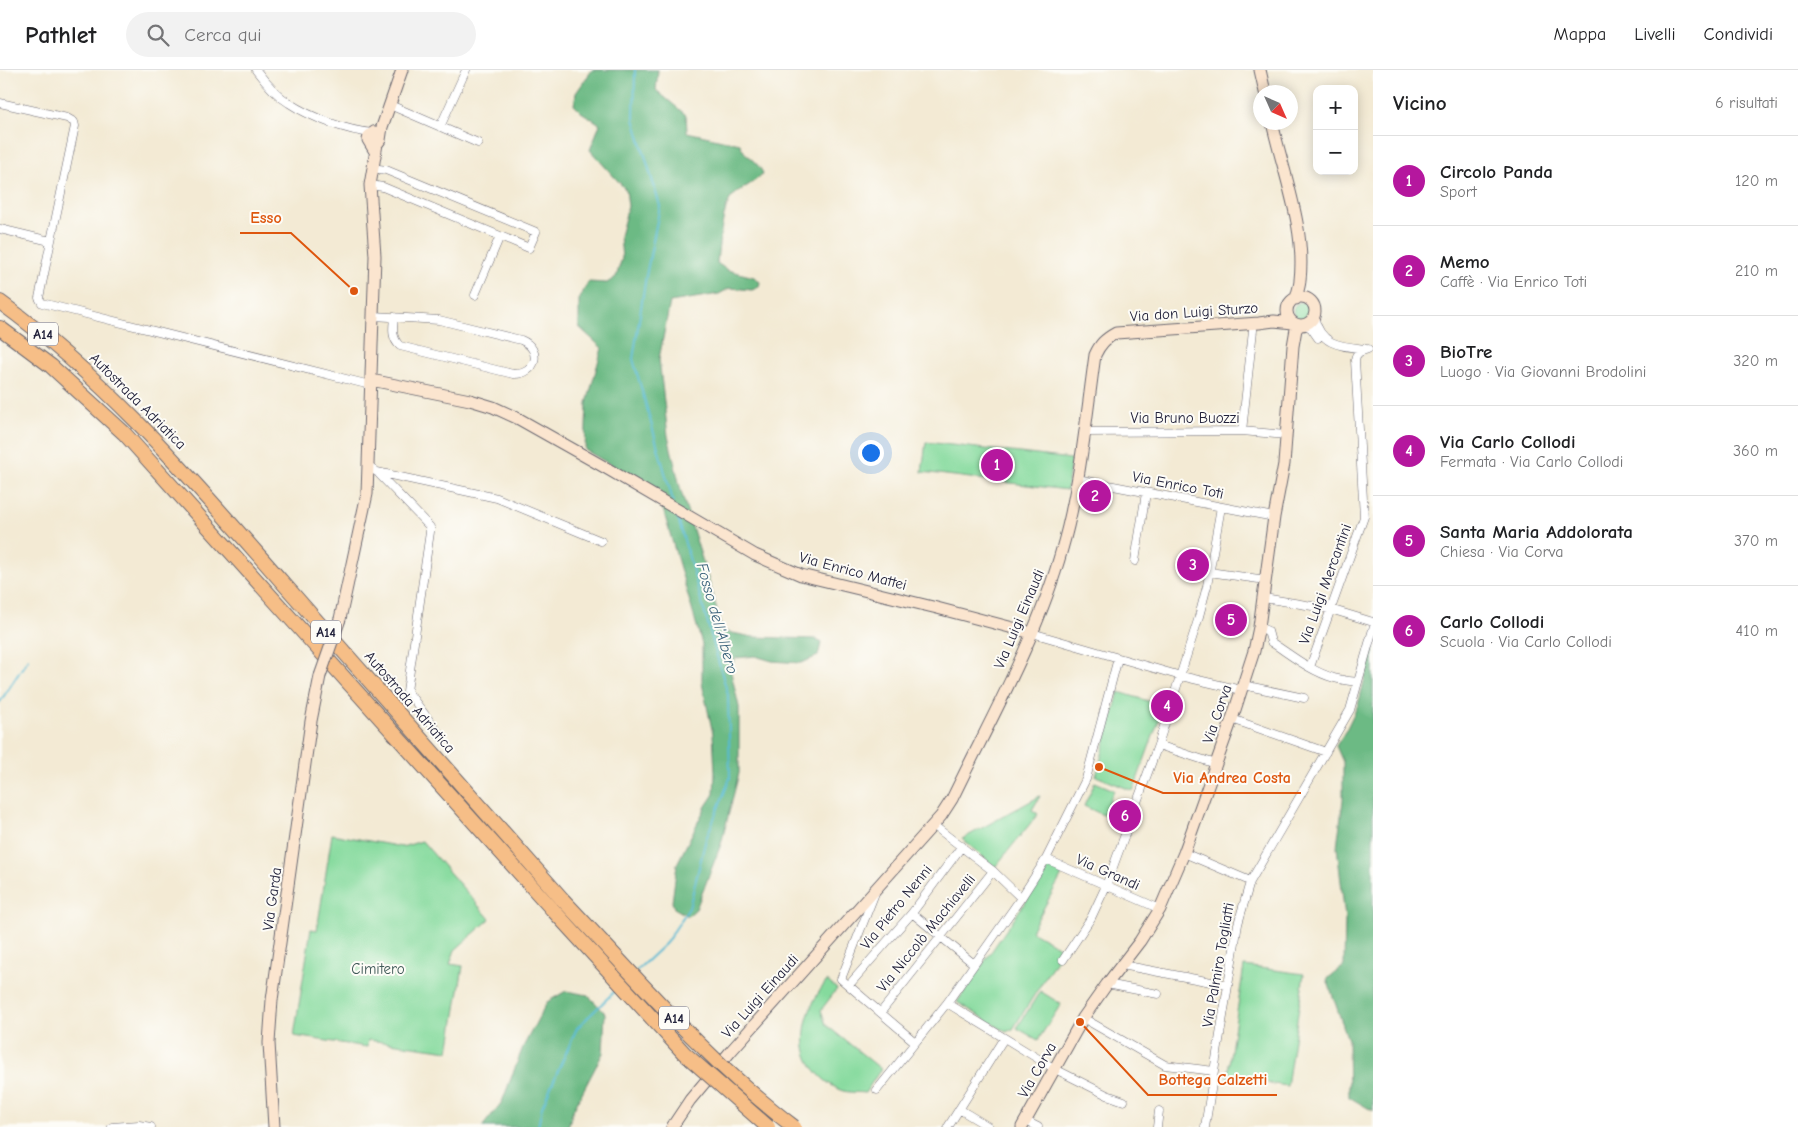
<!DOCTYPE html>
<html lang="it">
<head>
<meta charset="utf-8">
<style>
  :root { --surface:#fff; --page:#f2f2f2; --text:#202124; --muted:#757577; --line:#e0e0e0; --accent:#b5179e }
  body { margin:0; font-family:"Comic Neue",sans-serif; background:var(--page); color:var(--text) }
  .controls { position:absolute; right:15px; top:15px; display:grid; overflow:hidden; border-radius:10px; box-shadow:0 2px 12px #0003 }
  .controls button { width:45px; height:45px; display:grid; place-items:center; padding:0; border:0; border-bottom:1px solid var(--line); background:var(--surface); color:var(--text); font:25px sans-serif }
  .compass { position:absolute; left:1253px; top:15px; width:45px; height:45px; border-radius:50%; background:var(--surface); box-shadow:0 2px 12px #0003; rotate:135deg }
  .you { position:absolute; left:870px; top:382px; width:18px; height:18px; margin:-12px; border:4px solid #fff; border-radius:50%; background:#1a73e8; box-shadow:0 0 0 8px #1a73e833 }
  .badge { display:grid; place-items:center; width:32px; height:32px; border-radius:50%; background:var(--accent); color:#fff; font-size:16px; font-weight:700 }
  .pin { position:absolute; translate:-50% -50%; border:2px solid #fff; box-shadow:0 1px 5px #0006 }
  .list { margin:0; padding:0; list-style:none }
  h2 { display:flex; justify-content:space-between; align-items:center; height:65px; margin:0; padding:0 20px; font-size:21px }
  h2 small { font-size:16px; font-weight:400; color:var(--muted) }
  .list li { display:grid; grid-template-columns:32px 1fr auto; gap:15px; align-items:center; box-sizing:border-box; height:90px; padding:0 20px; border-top:1px solid var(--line) }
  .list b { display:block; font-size:19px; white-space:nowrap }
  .list p { margin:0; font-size:16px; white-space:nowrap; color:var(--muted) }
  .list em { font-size:16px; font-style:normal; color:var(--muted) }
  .icon { flex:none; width:28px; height:28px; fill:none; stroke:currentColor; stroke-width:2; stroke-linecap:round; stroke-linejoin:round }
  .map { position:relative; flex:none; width:1373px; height:1057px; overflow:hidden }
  header { display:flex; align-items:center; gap:30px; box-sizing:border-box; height:70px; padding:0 25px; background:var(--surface); border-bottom:1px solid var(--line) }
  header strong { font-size:24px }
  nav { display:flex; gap:28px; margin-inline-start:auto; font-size:18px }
  .search { width:350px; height:45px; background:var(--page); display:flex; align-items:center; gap:12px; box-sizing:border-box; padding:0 18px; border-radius:28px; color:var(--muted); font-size:19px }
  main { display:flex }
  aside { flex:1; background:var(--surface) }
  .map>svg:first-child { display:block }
  .green { fill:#85da9d; stroke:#547e6c }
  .forest { fill:#6cba84; stroke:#476e60 }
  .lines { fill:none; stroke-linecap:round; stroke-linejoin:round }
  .stream { stroke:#55bad4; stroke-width:2 }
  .street-casing { stroke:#6b6871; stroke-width:9 }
  .secondary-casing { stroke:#6b6871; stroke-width:13 }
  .highway-casing { stroke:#6b6871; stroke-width:16 }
  .street { stroke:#fff; stroke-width:8 }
  .secondary { stroke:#fbe5cf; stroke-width:11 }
  .highway { stroke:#f6be87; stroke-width:14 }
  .secondary-bridge-casing { stroke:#6b6871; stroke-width:13; stroke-linecap:butt }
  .highway-bridge-casing { stroke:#6b6871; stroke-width:16; stroke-linecap:butt }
  .secondary-bridge { stroke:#fbe5cf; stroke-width:11 }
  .highway-bridge { stroke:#f6be87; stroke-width:14 }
  .labels { text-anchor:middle; stroke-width:4; stroke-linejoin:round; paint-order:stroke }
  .shield { fill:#fdfcf7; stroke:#646373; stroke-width:1 }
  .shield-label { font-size:14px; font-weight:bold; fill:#22223b }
  .street-label { font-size:15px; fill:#22223b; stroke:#fdfcf7 }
  .park-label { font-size:15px; fill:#405958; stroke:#fdfcf7 }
  .water-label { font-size:16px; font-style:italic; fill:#365f78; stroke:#fdfcf7 }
  .leader { fill:none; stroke:#de560e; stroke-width:2 }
  .callout-dot { fill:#de560e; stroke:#fdfcf7; stroke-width:2 }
  .callout-label { font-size:16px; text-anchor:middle; font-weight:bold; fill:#de560e; stroke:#fdfcf7; stroke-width:4; stroke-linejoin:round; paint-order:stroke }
</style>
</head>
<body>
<header>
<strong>Pathlet</strong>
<div class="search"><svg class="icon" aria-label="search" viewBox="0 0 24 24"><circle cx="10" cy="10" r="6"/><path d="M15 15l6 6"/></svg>Cerca qui</div>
<nav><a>Mappa</a><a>Livelli</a><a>Condividi</a></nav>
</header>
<main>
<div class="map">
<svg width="1373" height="1057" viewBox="0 0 1373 1057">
  <rect width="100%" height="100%" fill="#fdfcf7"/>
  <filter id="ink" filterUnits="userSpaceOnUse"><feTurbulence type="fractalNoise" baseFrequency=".02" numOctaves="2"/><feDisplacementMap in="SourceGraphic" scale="10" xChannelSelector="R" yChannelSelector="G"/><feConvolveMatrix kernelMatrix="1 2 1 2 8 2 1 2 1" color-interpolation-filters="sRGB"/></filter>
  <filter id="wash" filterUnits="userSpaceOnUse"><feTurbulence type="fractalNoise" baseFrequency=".0096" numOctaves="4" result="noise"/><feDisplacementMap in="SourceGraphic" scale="20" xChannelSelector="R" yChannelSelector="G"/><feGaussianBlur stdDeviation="1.12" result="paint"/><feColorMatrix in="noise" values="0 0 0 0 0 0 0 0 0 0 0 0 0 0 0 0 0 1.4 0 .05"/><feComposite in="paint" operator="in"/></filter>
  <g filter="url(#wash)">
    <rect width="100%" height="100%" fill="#f3ead4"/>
    <!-- green -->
    <path class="green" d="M1293 241a9 9 0 1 1 18 0a9 9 0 1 1-18 0Z
      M 926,372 L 1071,389 L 1067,420 L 922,402 Z
      M 1119,622 L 1164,636 L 1133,721 L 1096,706 Z
      M 1095,712 L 1114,720 L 1103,745 L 1084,736 Z
      M 1040,726 L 1032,740 L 1038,744 L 995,797 L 962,769 Z
      M 332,764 L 402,777 L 422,771 L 490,849 L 455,880 L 450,894 L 463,896 L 449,981 L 368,970 L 367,977 L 294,966 L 311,859 L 317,860 Z
      M 1049,797 L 1063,803 L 1031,861 L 1063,879 L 1013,959 L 1006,962 L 957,932 Z
      M 1244,896 L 1304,904 L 1287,1016 L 1227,1007 Z
      M 827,911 L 837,919 L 821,940 L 826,955 L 881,999 L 865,1023 C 857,1022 845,1023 838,1019 C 824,1012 810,998 806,982 C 800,959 812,928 827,911 Z
      M 1040,921 L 1061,934 L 1038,970 L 1017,958 Z"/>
    <!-- forest -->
    <path class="forest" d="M 592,0 L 658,0 L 656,20 L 686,45 L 687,62 L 740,74 C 745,88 756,89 763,103 C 755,113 741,118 732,127 C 723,135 718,180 717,193 L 727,200 L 754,207 L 760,212 L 759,217 L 752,220 L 730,218 L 719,224 L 670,232 L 659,289 L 668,366 L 681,421 L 712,521 L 722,561 L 753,567 L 815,569 L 821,573 L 818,586 L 801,593 L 772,591 L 755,586 L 736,588 L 730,598 L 739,637 L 739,703 L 721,774 L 696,839 L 688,846 L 674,838 L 672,832 L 677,794 L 706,736 L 714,724 L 715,702 L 713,664 L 702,613 L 702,574 L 658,422 L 585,380 L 587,333 L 602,278 L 579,257 L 579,230 L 588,212 L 607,213 L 616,207 L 622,188 L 620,166 L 628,136 L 626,120 L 590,80 L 600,54 L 581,42 L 574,35 L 576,23 Z
      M 1373,577 L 1373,1041 L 1349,1027 L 1348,970 L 1327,909 L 1344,896 L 1345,848 L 1337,777 L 1343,730 L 1343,692 L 1336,676 L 1346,660 L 1358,635 Z
      M 566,921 L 588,925 L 605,943 L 603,983 L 573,1040 L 568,1057 L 482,1057 L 502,1032 L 523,977 L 547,932 Z"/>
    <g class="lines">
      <!-- stream -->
      <path class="stream" d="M 635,0 L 634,49 L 660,136 L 646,206 L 633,289 L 673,431
        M 0,632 L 28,589
        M 637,900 L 666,873 L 689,838 L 706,769 L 730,708 L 728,625 L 677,445
        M 538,1057 L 542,1037 L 577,958 L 617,919"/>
    </g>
  </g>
  <g filter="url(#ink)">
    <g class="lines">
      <!-- street casing -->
      <g class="street-casing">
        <path id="street" d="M 256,0 C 265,12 276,25 289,33 C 310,47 347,61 373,63
          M 0,33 L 67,48 L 74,52 L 75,56 L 39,228 L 42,233 L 370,315
          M 390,35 L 478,73
          M 440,57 L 466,0
          M 370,115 L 383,117 L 529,178 L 536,162 L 386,100 L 372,98
          M 0,159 L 50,171
          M 475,225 L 500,166
          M 374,246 L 439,250 L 521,270 C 543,279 537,305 513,304 L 400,276 C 391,268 393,258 394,247
          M 1314,247 C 1321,276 1340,276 1366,279
          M 1305,255 L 1311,258 L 1318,268
          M 1242,361 L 1253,260
          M 1084,362 L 1242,361 L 1286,365
          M 369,396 L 377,402 L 430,457 L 430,462 L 407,621 L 441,666
          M 377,402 L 497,428 L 601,471
          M 1077,409 L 1274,447
          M 1135,491 L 1146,423
          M 1209,502 L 1266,510
          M 1264,528 L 1330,539 L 1373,552
          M 1259,557 L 1268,561 L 1271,572
          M 1032,563 L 1181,606 L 1241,620
          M 1271,572 C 1291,585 1310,601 1334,608 C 1341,610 1350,611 1358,612
          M 1310,597 L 1364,447 L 1355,290 C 1356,282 1361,281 1368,279
          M 1243,615 L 1304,628
          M 1232,649 L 1326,682
          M 1158,675 L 1216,694
          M 933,755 L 993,801 L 1021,828
          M 1184,783 L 1250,811
          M 1046,789 L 1160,839
          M 875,823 L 841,909 L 915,972
          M 912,843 L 974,894
          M 1063,890 L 1091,848 L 1106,816 L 1158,675 L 1198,550 L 1207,516 L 1221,437
          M 1122,895 L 1227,915
          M 1107,914 L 1158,924
          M 849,915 L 912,843 L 962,776
          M 947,933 L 1055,999 L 1107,1025 L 1124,1031
          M 881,942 L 993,801
          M 1083,948 L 1165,995 L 1214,1001
          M 877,1020 L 947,933 L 1021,828 L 1046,789 L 1086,709 L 1118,588
          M 959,1039 L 989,1057
          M 1026,1051 L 1038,1057
          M 112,1057 L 139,1055 L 151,1057
          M 948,1057 L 1004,968
          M 1157,1057 L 1159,1041
          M 1205,1057 L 1238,854 L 1250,812 L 1350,640 L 1373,559"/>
      </g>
      <!-- secondary casing -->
      <g class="secondary-casing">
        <path id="secondary" d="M 1260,0 L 1265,22
          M 1272,52 C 1283,102 1306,159 1300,210 C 1300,216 1297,222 1296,229
          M 372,75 L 377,74 L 380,70 L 382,57 L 402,0
          M 374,80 L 368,70 L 369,66 L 374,62 L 380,66
          M1287 241a14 14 0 1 1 28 0a14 14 0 1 1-28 0Z
          M 371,310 L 470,330 L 493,337 L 519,349 L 606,398 L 755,485 L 801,505 L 937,538 L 1032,563
          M 340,549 L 367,424 L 375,186 L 370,115 L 377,74
          M 274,1057 L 269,973 L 272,930 L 311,651 L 320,606
          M 672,1057 L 690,1030 L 731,981 L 941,746 L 952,729 C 991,648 1038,566 1062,479 C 1080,417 1086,349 1095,285 C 1100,274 1105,269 1116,263 L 1259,253 L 1274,251 L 1293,253
          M 1022,1057 L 1083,948 L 1107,914 L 1140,871 L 1160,839 L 1184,783 L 1232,649 L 1254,581 L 1259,557 L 1274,447 L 1284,394 L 1293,276 L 1296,259 L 1300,255"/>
      </g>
      <!-- highway casing -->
      <g class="highway-casing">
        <path id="highway" d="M 0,232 C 109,311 195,413 284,514 C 377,619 470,724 563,830
          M 0,258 L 51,296 L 124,363 L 552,839"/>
      </g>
      <!-- street -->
      <use href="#street" class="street"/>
      <!-- secondary -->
      <use href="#secondary" class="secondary"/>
      <!-- highway -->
      <use href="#highway" class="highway"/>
      <!-- secondary-bridge casing -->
      <g class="secondary-bridge-casing">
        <path id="secondary-bridge" d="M 320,606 L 340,549"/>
      </g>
      <!-- highway-bridge casing -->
      <g class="highway-bridge-casing">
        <path id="highway-bridge" d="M 563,830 C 637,908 708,992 794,1057
          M 552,839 L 684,983 L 768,1057"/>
      </g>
      <!-- secondary-bridge -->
      <use href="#secondary-bridge" class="secondary-bridge"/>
      <!-- highway-bridge -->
      <use href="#highway-bridge" class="highway-bridge"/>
    </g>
  </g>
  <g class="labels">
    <!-- shield labels -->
    <g class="shield">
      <rect x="28" y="252.5" width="30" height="23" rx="4"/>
      <rect x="311" y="550.5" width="30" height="23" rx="4"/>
      <rect x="659" y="936.5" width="30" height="23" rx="4"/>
    </g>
    <g class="shield-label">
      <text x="43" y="269">A14</text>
      <text x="326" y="567">A14</text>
      <text x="674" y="953">A14</text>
    </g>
    <!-- street labels -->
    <g class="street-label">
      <text transform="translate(1194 242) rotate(-4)" y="5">Via don Luigi Sturzo</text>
      <text transform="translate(138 331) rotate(45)" y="5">Autostrada Adriatica</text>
      <text x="1185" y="353">Via Bruno Buozzi</text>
      <text transform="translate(1178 415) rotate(11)" y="5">Via Enrico Toti</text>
      <text transform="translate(853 501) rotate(15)" y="5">Via Enrico Mattei</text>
      <text transform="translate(1325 514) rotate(-70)" y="5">Via Luigi Mercantini</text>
      <text transform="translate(1019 549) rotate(-67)" y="5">Via Luigi Einaudi</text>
      <text transform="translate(410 632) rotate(49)" y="5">Autostrada Adriatica</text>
      <text transform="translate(1217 644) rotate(-71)" y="5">Via Corva</text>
      <text transform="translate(1108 802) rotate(24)" y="5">Via Grandi</text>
      <text transform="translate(272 829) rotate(-82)" y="5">Via Garda</text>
      <text transform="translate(896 837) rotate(-51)" y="5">Via Pietro Nenni</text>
      <text transform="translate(926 863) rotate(-51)" y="5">Via Niccolò Machiavelli</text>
      <text transform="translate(1218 895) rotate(-80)" y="5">Via Palmiro Togliatti</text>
      <text transform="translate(760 926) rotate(-48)" y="5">Via Luigi Einaudi</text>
      <text transform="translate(1037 1000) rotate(-60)" y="5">Via Corva</text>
    </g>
    <!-- park labels -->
    <g class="park-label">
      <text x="378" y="904">Cimitero</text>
    </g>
    <!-- water labels -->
    <g class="water-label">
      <text transform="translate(718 548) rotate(74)" y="6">Fosso dell'Albero</text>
    </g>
  </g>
  <!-- callouts -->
  <path class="leader" d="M354 221L291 163H240M1099 697L1163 723H1301M1080 952L1148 1025H1277"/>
  <g class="callout-dot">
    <circle cx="354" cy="221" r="5"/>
    <circle cx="1099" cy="697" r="5"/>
    <circle cx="1080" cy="952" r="5"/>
  </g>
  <g class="callout-label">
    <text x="266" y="153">Esso</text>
    <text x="1232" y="713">Via Andrea Costa</text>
    <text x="1213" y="1015">Bottega Calzetti</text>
  </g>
</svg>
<div class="controls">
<button>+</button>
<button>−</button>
</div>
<svg class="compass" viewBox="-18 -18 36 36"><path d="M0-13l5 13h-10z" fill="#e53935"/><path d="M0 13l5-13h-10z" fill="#757577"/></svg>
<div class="you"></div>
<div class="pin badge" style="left:997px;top:395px">1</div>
<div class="pin badge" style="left:1095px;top:426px">2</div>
<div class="pin badge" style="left:1193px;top:495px">3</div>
<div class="pin badge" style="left:1167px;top:636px">4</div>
<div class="pin badge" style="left:1231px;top:550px">5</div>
<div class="pin badge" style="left:1125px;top:746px">6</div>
</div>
<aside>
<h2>Vicino<small>6 risultati</small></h2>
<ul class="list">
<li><span class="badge">1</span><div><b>Circolo Panda</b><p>Sport</p></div><em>120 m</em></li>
<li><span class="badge">2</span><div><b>Memo</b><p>Caffè · Via Enrico Toti</p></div><em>210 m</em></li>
<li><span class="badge">3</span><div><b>BioTre</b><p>Luogo · Via Giovanni Brodolini</p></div><em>320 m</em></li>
<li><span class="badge">4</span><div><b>Via Carlo Collodi</b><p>Fermata · Via Carlo Collodi</p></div><em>360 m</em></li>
<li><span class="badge">5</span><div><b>Santa Maria Addolorata</b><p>Chiesa · Via Corva</p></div><em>370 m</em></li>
<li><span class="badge">6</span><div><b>Carlo Collodi</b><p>Scuola · Via Carlo Collodi</p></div><em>410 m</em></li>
</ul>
</aside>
</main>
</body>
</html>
